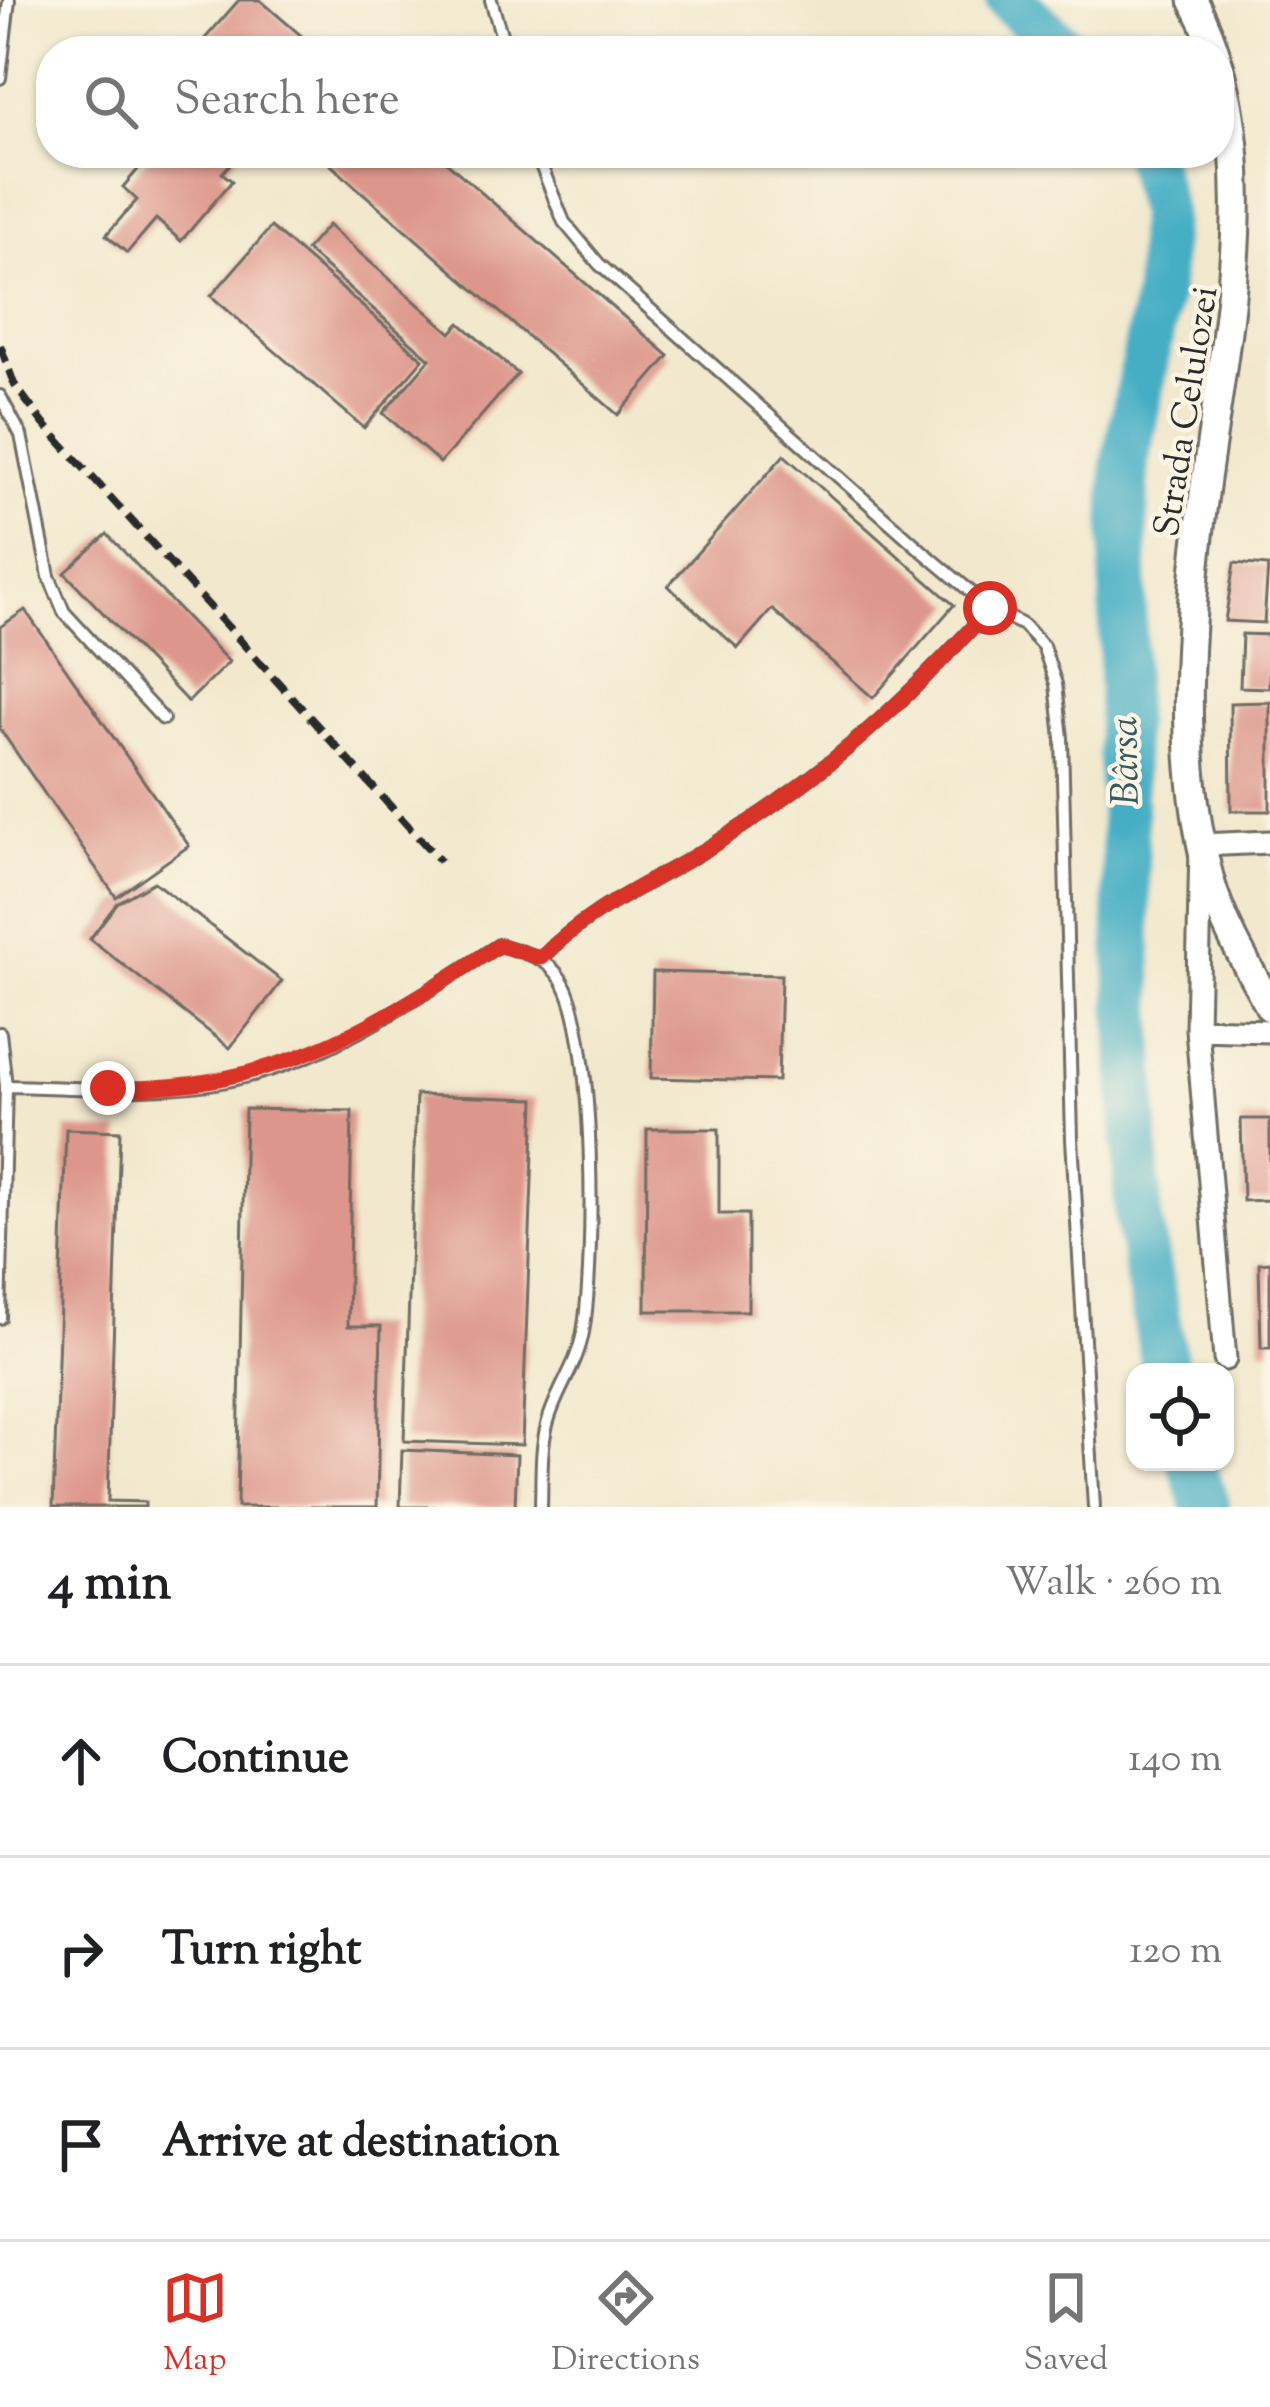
<!DOCTYPE html>
<html lang="en">
<head>
<meta charset="utf-8">
<style>
  :root { --surface:#fff; --page:#f2f2f2; --text:#202124; --muted:#757577; --line:#e0e0e0; --accent:#d93025 }
  body { margin:0; font-family:"Sorts Mill Goudy",serif; background:var(--page); color:var(--text) }
  .controls { position:absolute; right:36px; bottom:36px; display:grid; overflow:hidden; border-radius:24px; box-shadow:0 3px 9px #0004 }
  .controls button { width:108px; height:108px; display:grid; place-items:center; padding:0; border:0; border-bottom:3px solid var(--line); background:var(--surface); color:var(--text); font:60px sans-serif }
  .stop { position:absolute; width:36px; height:36px; margin:-27px; border:9px solid #d93025; border-radius:50%; background:#fff }
  .stop.end { background:#d93025; border-color:#fff; box-shadow:0 3px 12px #0008 }
  .list { margin:0; padding:0; list-style:none }
  h2 { display:flex; justify-content:space-between; align-items:center; height:156px; margin:0; padding:0 48px; font-size:51px }
  h2 small { font-size:39px; font-weight:400; color:var(--muted) }
  .list li { display:grid; grid-template-columns:78px 1fr auto; gap:36px; align-items:center; box-sizing:border-box; height:192px; padding:0 48px; border-top:3px solid var(--line) }
  .list b { display:block; font-size:45px; white-space:nowrap }
  .list em { font-size:39px; font-style:normal; color:var(--muted) }
  .icon { flex:none; width:66px; height:66px; fill:none; stroke:currentColor; stroke-width:2; stroke-linecap:round; stroke-linejoin:round }
  .map { position:relative; flex:none; width:1270px; height:1507px; overflow:hidden }
  .search { position:absolute; background:var(--surface); box-shadow:0 3px 9px #0004; left:36px; right:36px; top:36px; height:132px; display:flex; align-items:center; gap:30px; box-sizing:border-box; padding:0 42px; border-radius:48px; color:var(--muted); font-size:45px }
  .sheet { height:732px; background:var(--surface) }
  nav { display:flex; justify-content:space-around; align-items:center; box-sizing:border-box; height:168px; border-top:3px solid var(--line); background:var(--surface); font-size:33px; color:var(--muted) }
  nav a { display:grid; justify-items:center; gap:6px }
  nav .on { color:var(--accent) }
  .map>svg:first-child { display:block }
  .lines { fill:none; stroke-linecap:round; stroke-linejoin:round }
  .river { stroke:#45aec4; stroke-width:48 }
  .building { fill:#dd968b }
  .service-casing { stroke:#706d64; stroke-width:16 }
  .minor-casing { stroke:#706d64; stroke-width:27 }
  .tertiary-casing { stroke:#706d64; stroke-width:33 }
  .service { stroke:#fff; stroke-width:10 }
  .minor { stroke:#fff; stroke-width:21 }
  .tertiary { stroke:#fff; stroke-width:27 }
  .rail { stroke:#2b2b2b; stroke-width:8; stroke-dasharray:18 9; stroke-linecap:butt }
  .route { stroke:#d93025; stroke-width:15 }
  .labels { text-anchor:middle; stroke-width:9; stroke-linejoin:round; paint-order:stroke }
  .street-label { font-size:36px; fill:#2b2b2b; stroke:#fcf5e5 }
  .water-label { font-size:39px; font-style:italic; fill:#345961; stroke:#fcf5e5 }
</style>
</head>
<body>
<div class="map">
<svg width="1270" height="1507" viewBox="0 0 1270 1507">
  <rect width="100%" height="100%" fill="#fcf5e5"/>
  <filter id="ink" filterUnits="userSpaceOnUse"><feTurbulence type="fractalNoise" baseFrequency=".00833" numOctaves="2"/><feDisplacementMap in="SourceGraphic" scale="24" xChannelSelector="R" yChannelSelector="G"/><feConvolveMatrix kernelMatrix="1 2 1 2 8 2 1 2 1" color-interpolation-filters="sRGB"/></filter>
  <filter id="wash" filterUnits="userSpaceOnUse"><feTurbulence type="fractalNoise" baseFrequency=".004" numOctaves="4" result="noise"/><feDisplacementMap in="SourceGraphic" scale="48" xChannelSelector="R" yChannelSelector="G"/><feGaussianBlur stdDeviation="2.7" result="paint"/><feColorMatrix in="noise" values="0 0 0 0 0 0 0 0 0 0 0 0 0 0 0 0 0 1.4 0 .05"/><feComposite in="paint" operator="in"/></filter>
  <g filter="url(#wash)">
    <rect width="100%" height="100%" fill="#f1e8cd"/>
    <g class="lines">
      <!-- river -->
      <path class="river" d="M 1009,0 L 1067,51
        M 1146,153 L 1161,212 L 1158,292 L 1125,465 L 1121,739 L 1138,1217 L 1166,1372
        M 1191,1462 L 1206,1507"/>
    </g>
    <g id="blocks">
      <!-- building -->
      <path class="building" d="M 239,0 L 260,0 L 319,51 L 194,51 Z
        M 152,153 L 240,153 L 222,173 L 232,181 L 181,241 L 156,219 L 127,253 L 106,235 L 137,200 L 123,187 Z
        M 317,153 L 436,153 L 669,356 L 618,415 Z
        M 328,225 L 451,333 L 460,323 L 518,374 L 440,463 L 383,413 L 430,359 L 306,250 Z
        M 271,227 L 423,359 L 364,428 L 211,296 Z
        M 784,455 L 954,605 L 873,698 L 772,609 L 738,648 L 668,586 Z
        M 107,534 L 229,662 L 188,702 L 65,573 Z
        M 1234,563 L 1268,566 L 1264,623 L 1225,621 Z
        M 25,610 L 189,846 L 116,897 L 0,729 L 0,627 Z
        M 1242,634 L 1270,635 L 1269,688 L 1240,687 Z
        M 1270,702 L 1270,811 L 1231,811 L 1230,703 Z
        M 154,882 L 282,981 L 230,1048 L 90,939 L 117,903 Z
        M 653,972 L 781,975 L 778,1081 L 651,1078 Z
        M 416,1095 L 535,1099 L 522,1445 L 404,1441 Z
        M 245,1109 L 352,1111 L 348,1326 L 381,1326 L 377,1507 L 237,1507 Z
        M 1241,1119 L 1270,1119 L 1270,1200 L 1243,1201 Z
        M 66,1129 L 120,1131 L 108,1501 L 145,1502 L 145,1507 L 53,1507 Z
        M 647,1129 L 719,1129 L 719,1214 L 748,1214 L 748,1311 L 646,1311 Z
        M 1270,1262 L 1270,1348 L 1261,1348 L 1259,1263 Z
        M 402,1450 L 517,1455 L 515,1507 L 400,1507 Z"/>
    </g>
  </g>
  <g filter="url(#ink)">
    <use href="#blocks" fill-opacity="0" stroke="#706d64" stroke-width="3"/>
    <g class="lines">
      <!-- service casing -->
      <g class="service-casing">
        <path id="service" d="M 491,0 L 506,51
          M 0,78 L 9,0
          M 536,153 L 564,222 L 599,264 L 920,549 L 990,608 L 1023,625 L 1043,646 L 1056,684 L 1062,738 L 1072,1139 L 1094,1507
          M 0,396 L 21,435 L 49,576 L 64,612 L 163,719
          M 541,958 C 592,906 657,881 718,842 C 826,774 905,703 990,608
          M 0,1033 L 6,1086 L 0,1318
          M 6,1086 C 79,1087 155,1095 227,1081 C 326,1062 416,999 499,945 C 522,952 546,956 561,979 C 596,1031 595,1267 583,1332 C 577,1367 555,1392 547,1425 C 540,1451 542,1480 541,1507"/>
      </g>
      <!-- minor casing -->
      <g class="minor-casing">
        <path id="minor" d="M 1197,1029 L 1270,1031
          M 1225,1359 L 1197,1029 L 1201,845 L 1270,842"/>
      </g>
      <!-- tertiary casing -->
      <g class="tertiary-casing">
        <path id="tertiary" d="M 1193,0 C 1270,144 1225,333 1204,494 C 1188,619 1176,761 1211,884 C 1224,927 1248,967 1270,1007"/>
      </g>
      <!-- service -->
      <use href="#service" class="service"/>
      <!-- minor -->
      <use href="#minor" class="minor"/>
      <!-- tertiary -->
      <use href="#tertiary" class="tertiary"/>
      <!-- rail -->
      <path class="rail" d="M 0,345 L 14,384 L 43,423 L 440,861"/>
    </g>
  </g>
  <g class="lines" filter="url(#ink)">
    <!-- route -->
    <path class="route" d="M 108,1088 C 269,1091 369,1031 499,945 L 541,958 C 592,905 657,881 718,842 C 826,774 905,703 990,608"/>
  </g>
  <g class="labels">
    <!-- street labels -->
    <g class="street-label">
      <text transform="translate(1184 411) rotate(-81)" y="13">Strada Celulozei</text>
    </g>
    <!-- water labels -->
    <g class="water-label">
      <text transform="translate(1123 761) rotate(-91)" y="14">Bârsa</text>
    </g>
  </g>
</svg>
<div class="controls">
<button><svg class="icon" aria-label="locate" viewBox="0 0 24 24"><circle cx="12" cy="12" r="6"/><path d="M12 2v4M12 18v4M2 12h4M18 12h4"/></svg></button>
</div>
<div class="stop" style="left:990px;top:608px"></div>
<div class="stop end" style="left:108px;top:1088px"></div>
<div class="search"><svg class="icon" aria-label="search" viewBox="0 0 24 24"><circle cx="10" cy="10" r="6"/><path d="M15 15l6 6"/></svg>Search here</div>
</div>
<section class="sheet">
<h2>4 min<small>Walk · 260 m</small></h2>
<ul class="list">
<li><svg class="icon" aria-label="ahead" viewBox="0 0 24 24"><path d="M12 20V5M6 11l6-6 6 6"/></svg><div><b>Continue</b></div><em>140 m</em></li>
<li><svg class="icon" aria-label="right" viewBox="0 0 24 24"><path d="M7 20v-9h11M14 6l5 5-5 5"/></svg><div><b>Turn right</b></div><em>120 m</em></li>
<li><svg class="icon" aria-label="arrive" viewBox="0 0 24 24"><path d="M6 21V4h12l-3 4 3 4H6"/></svg><div><b>Arrive at destination</b></div></li>
</ul>
</section>
<nav>
<a class="on"><svg class="icon" aria-label="map" viewBox="0 0 24 24"><path d="M3 6l6-2 6 2 6-2v14l-6 2-6-2-6 2zM9 4v14M15 6v14"/></svg>Map</a>
<a><svg class="icon" aria-label="directions" viewBox="0 0 24 24"><path d="M12 3l9 9-9 9-9-9zM9 14v-3h6M13 9l2 2-2 2"/></svg>Directions</a>
<a><svg class="icon" aria-label="saved" viewBox="0 0 24 24"><path d="M7 4h10v16l-5-4-5 4z"/></svg>Saved</a>
</nav>
</body>
</html>
